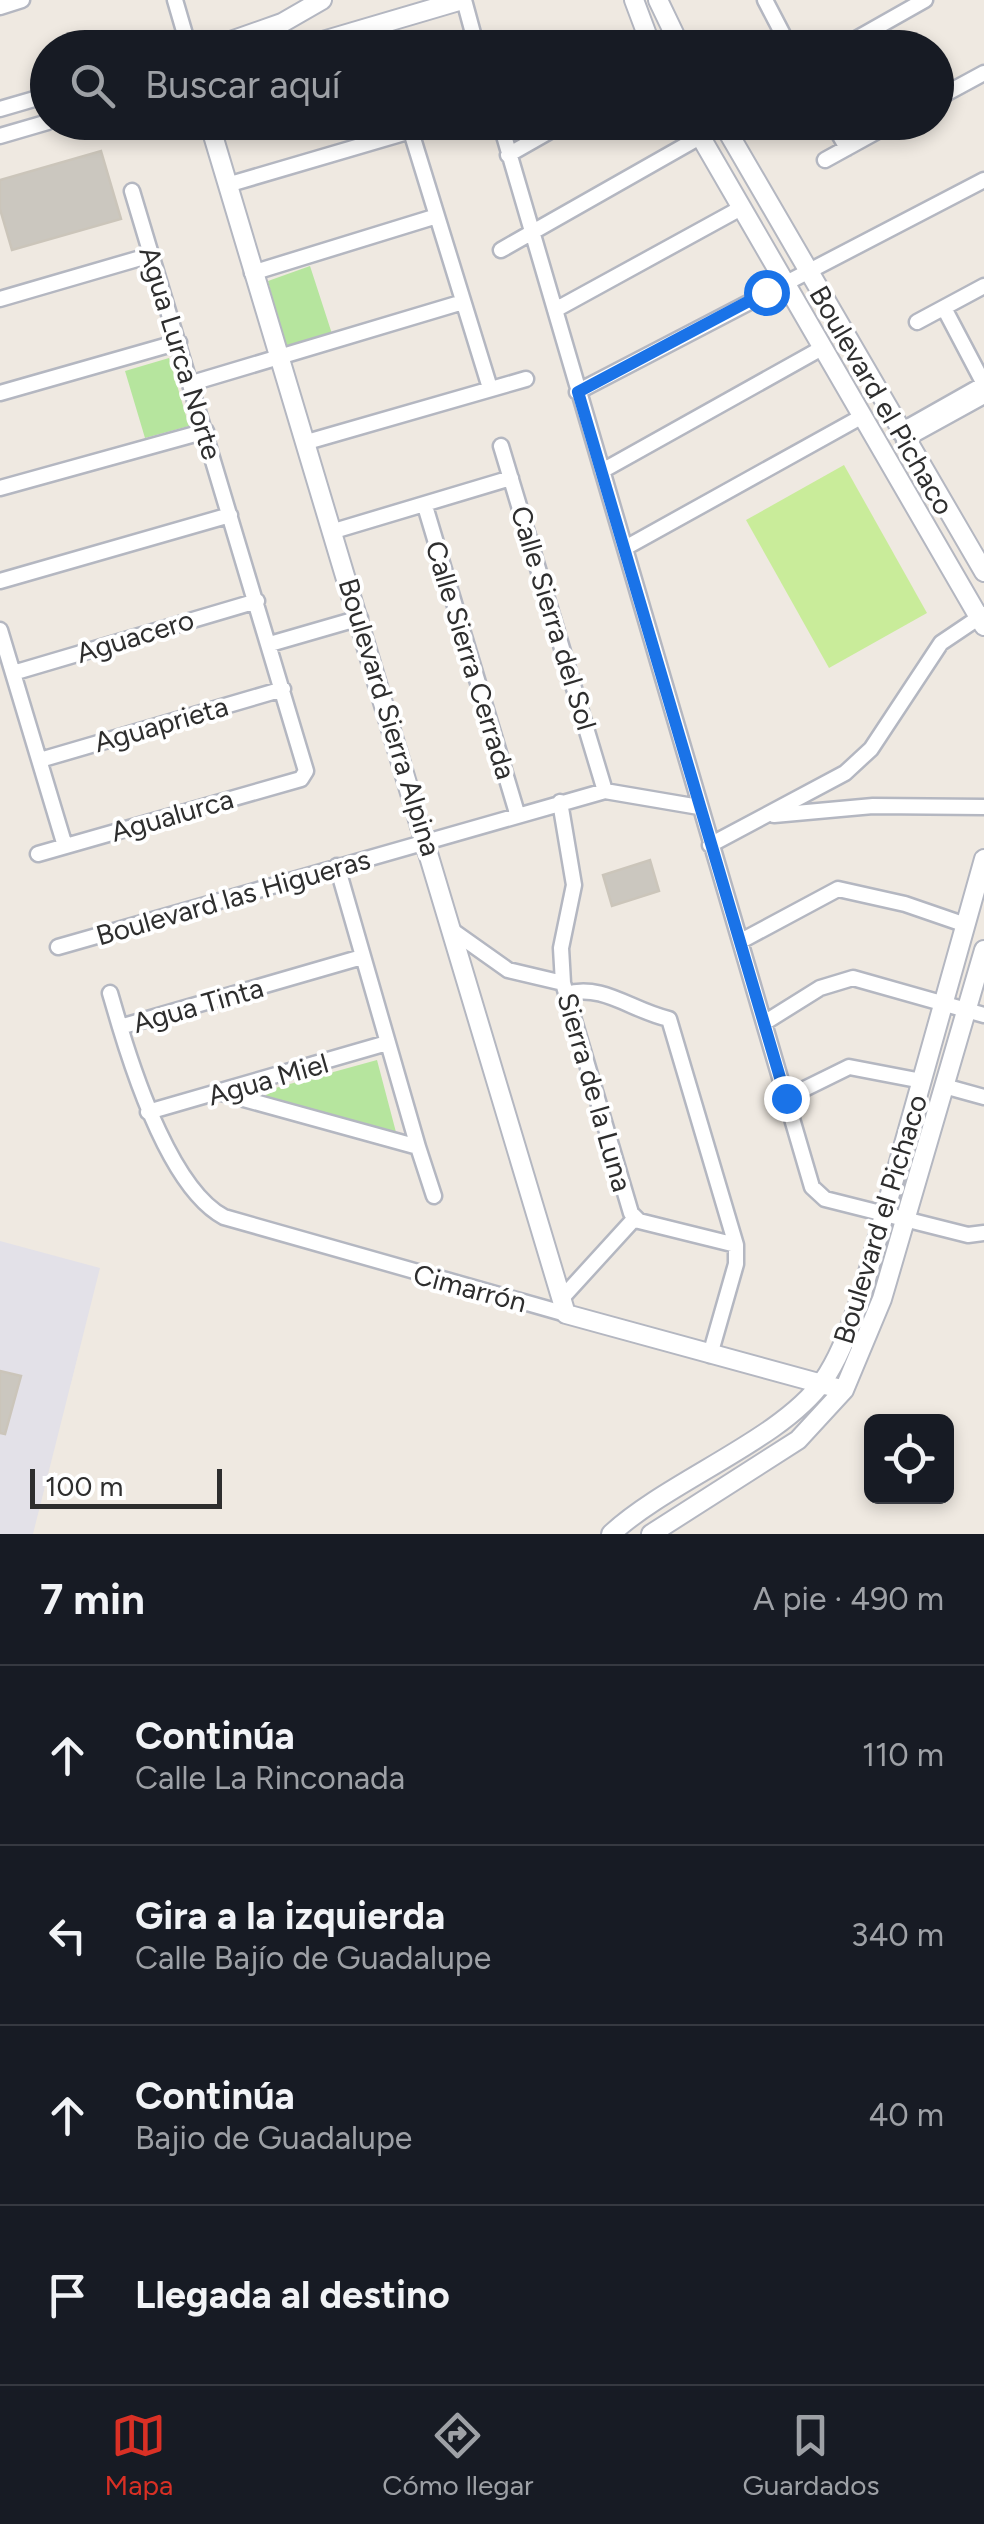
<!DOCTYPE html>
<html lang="es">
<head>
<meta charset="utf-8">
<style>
  :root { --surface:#171b24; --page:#20242c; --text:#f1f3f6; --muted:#9ea1a6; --line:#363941; --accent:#d93025 }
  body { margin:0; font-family:Figtree,sans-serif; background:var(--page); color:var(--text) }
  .controls { position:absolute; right:30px; bottom:30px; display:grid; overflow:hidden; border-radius:15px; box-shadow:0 5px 15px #0003 }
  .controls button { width:90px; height:90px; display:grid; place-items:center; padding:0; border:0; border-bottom:2px solid var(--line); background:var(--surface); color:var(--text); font:50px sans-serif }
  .scale { position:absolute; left:30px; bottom:25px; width:192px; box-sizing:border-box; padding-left:10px; border:5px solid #2e2e2e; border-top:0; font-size:28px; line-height:35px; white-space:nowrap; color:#2e2e2e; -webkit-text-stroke:8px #fff; paint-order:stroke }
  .stop { position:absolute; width:30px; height:30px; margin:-22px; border:8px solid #1a73e8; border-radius:50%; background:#fff }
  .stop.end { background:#1a73e8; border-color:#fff; box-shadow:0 2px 10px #0008 }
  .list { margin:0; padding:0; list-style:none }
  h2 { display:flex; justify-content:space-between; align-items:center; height:130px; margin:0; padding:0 40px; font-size:42px }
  h2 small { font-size:32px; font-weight:400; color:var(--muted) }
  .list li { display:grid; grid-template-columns:65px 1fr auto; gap:30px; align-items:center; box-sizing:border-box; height:180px; padding:0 40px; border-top:2px solid var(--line) }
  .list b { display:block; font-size:38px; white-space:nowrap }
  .list p { margin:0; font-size:32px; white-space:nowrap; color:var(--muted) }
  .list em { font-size:32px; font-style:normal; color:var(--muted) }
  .icon { flex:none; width:55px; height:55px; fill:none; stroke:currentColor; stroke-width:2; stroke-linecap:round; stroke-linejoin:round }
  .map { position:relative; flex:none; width:984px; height:1534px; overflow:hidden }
  .search { position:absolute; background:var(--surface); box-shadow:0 5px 15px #0003; left:30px; right:30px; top:30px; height:110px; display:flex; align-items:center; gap:25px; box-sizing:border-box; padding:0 35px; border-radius:55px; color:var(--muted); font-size:38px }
  .sheet { height:850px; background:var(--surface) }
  nav { display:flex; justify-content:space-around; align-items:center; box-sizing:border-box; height:140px; border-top:2px solid var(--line); background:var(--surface); font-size:28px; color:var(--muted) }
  nav a { display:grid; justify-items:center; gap:5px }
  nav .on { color:var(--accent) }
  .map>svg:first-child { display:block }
  .industrial { fill:#e3e1e8 }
  .green { fill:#b6e59e }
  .pitch { fill:#c9ec9a }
  .building { fill:#cbc7bf; stroke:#cbc5ba; stroke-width:2.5 }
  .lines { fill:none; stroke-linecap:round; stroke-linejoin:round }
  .minor-casing { stroke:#b4b7c1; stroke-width:19 }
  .tertiary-casing { stroke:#b4b7c1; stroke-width:22 }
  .minor { stroke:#fff; stroke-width:14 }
  .tertiary { stroke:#fff; stroke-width:18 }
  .route { stroke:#1a73e8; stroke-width:12 }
  .labels { text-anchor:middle; stroke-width:8; stroke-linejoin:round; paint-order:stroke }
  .street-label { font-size:28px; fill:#2e2e2e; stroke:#fff }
</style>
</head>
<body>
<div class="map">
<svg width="984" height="1534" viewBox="0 0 984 1534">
  <rect width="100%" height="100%" fill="#efe9e1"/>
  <!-- industrial -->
  <path class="industrial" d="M 0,1241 L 100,1268 L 33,1534 L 0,1534 Z"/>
  <!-- green -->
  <path class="green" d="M 310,266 L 334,340 L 286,350 L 268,281 Z
    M 169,358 L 189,426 L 145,438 L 125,371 Z
    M 377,1060 L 397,1136 L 265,1099 L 268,1090 Z"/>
  <!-- pitch -->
  <path class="pitch" d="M 844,465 L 927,613 L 829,668 L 746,520 Z"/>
  <!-- building -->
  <path class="building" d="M 101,151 L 121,219 L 12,250 L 0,209 L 0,180 Z
    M 650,860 L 659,891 L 612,906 L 603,875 Z
    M 0,1371 L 21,1376 L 5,1434 L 0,1433 Z"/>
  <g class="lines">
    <!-- minor casing -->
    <g class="minor-casing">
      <path id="minor" d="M 175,0 L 189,48
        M 464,0 L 477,48
        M 765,0 L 790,48
        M 0,7 L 22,0
        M 840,48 L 925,0
        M 936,99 L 984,73
        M 0,109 L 48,95
        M 408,122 L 490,388
        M 500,122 L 812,1187 L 825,1199 L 968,1235 L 984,1233
        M 832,122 L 847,148
        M 0,136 L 48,122
        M 508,155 L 566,122
        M 825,160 L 894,122
        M 227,185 L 411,131
        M 501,250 L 700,137
        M 252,273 L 437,216
        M 0,299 L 151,255
        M 555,310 L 741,208
        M 917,322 L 984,286
        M 192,383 L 463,302
        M 577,392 L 984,180
        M 0,393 L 179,342
        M 899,432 L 984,384 L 944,308
        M 904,440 L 984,396
        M 307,442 L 526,379
        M 501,446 L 605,791
        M 602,471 L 822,348
        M 0,488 L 206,431
        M 425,506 L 517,813
        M 334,531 L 511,478
        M 625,548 L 861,417
        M 0,581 L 230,515
        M 0,630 L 65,846
        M 270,644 L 360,618
        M 13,673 L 257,601
        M 40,760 L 283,689
        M 560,802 L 574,885 L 561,948 L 563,983 L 631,1213 L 639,1221 L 736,1245
        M 774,815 L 873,806 L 984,807
        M 710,845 L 845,773 L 871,749 L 941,643 L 984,614
        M 38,854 L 301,779 L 306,771 L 132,191
        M 453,931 L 508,970 L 563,983
        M 741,941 L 838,889 L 905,904 L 966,925
        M 58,947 L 605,791 L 699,807
        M 362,957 L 120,1027 C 136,1080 173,1190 224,1217 L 566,1314
        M 110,993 L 120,1027
        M 566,994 C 603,983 632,1011 669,1019 L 736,1245 L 736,1264 L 710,1355
        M 764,1023 L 820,988 L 853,978 L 984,1015
        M 944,1086 L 984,1097
        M 222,1093 L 418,1147 L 337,866
        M 786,1098 L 849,1067 L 922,1081
        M 148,1112 L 387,1043
        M 418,1147 L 434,1196
        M 562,1298 L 635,1218"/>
    </g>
    <!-- tertiary casing -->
    <g class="tertiary-casing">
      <path id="tertiary" d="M 634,0 L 652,48
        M 658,0 L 681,48
        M 211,48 L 282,23 L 322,0
        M 299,48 L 462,0
        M 209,122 L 566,1314 L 844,1390
        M 692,122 L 984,626
        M 722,122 L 984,572
        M 611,1534 C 668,1481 781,1440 823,1381 C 841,1355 850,1326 861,1297 L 984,859
        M 651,1534 L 798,1440 L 844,1390 L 882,1299 L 984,950"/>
    </g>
    <!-- minor -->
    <use href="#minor" class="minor"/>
    <!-- tertiary -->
    <use href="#tertiary" class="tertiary"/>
  </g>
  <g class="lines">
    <!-- route -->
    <path class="route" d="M 766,292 L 578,392 L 786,1098"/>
  </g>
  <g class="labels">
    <!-- street labels -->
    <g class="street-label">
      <text transform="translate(181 353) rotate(73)" y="10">Agua Lurca Norte</text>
      <text transform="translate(882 400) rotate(60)" y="10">Boulevard el Pichaco</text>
      <text transform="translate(554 618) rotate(73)" y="10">Calle Sierra del Sol</text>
      <text transform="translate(135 636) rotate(-17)" y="10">Aguacero</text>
      <text transform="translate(471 660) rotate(73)" y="10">Calle Sierra Cerrada</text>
      <text transform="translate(390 717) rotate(73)" y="10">Boulevard Sierra Alpina</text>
      <text transform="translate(161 724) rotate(-16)" y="10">Aguaprieta</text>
      <text transform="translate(172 815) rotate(-16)" y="10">Agualurca</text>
      <text transform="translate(233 897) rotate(-16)" y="10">Boulevard las Higueras</text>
      <text transform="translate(198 1005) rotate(-16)" y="10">Agua Tinta</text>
      <text transform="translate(268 1079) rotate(-16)" y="10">Agua Miel</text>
      <text transform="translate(595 1092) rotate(74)" y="10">Sierra de la Luna</text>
      <text transform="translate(880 1219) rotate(-73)" y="10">Boulevard el Pichaco</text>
      <text transform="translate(470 1288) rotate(15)" y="10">Cimarrón</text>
    </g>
  </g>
</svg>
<div class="controls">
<button><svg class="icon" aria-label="locate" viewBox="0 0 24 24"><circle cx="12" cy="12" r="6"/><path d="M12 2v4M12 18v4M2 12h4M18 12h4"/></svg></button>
</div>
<div class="scale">100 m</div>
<div class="stop" style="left:766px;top:292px"></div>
<div class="stop end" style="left:786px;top:1098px"></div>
<div class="search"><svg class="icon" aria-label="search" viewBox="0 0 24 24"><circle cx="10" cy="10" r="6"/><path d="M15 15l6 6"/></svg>Buscar aquí</div>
</div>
<section class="sheet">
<h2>7 min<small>A pie · 490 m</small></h2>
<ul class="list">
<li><svg class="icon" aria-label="ahead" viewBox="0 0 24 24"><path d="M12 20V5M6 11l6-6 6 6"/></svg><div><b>Continúa</b><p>Calle La Rinconada</p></div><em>110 m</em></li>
<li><svg class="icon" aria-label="left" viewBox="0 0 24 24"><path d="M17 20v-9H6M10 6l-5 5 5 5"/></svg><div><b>Gira a la izquierda</b><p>Calle Bajío de Guadalupe</p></div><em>340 m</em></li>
<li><svg class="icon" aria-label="ahead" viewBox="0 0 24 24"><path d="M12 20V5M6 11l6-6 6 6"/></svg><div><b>Continúa</b><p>Bajio de Guadalupe</p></div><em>40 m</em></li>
<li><svg class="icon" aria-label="arrive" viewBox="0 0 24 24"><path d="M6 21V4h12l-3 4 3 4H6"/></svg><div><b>Llegada al destino</b></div></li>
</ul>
</section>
<nav>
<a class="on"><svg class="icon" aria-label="map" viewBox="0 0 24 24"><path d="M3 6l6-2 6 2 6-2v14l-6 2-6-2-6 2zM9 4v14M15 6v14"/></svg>Mapa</a>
<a><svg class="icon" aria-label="directions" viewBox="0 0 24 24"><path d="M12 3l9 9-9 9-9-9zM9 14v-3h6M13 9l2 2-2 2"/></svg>Cómo llegar</a>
<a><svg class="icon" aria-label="saved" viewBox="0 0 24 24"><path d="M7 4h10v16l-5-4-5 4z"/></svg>Guardados</a>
</nav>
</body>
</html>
